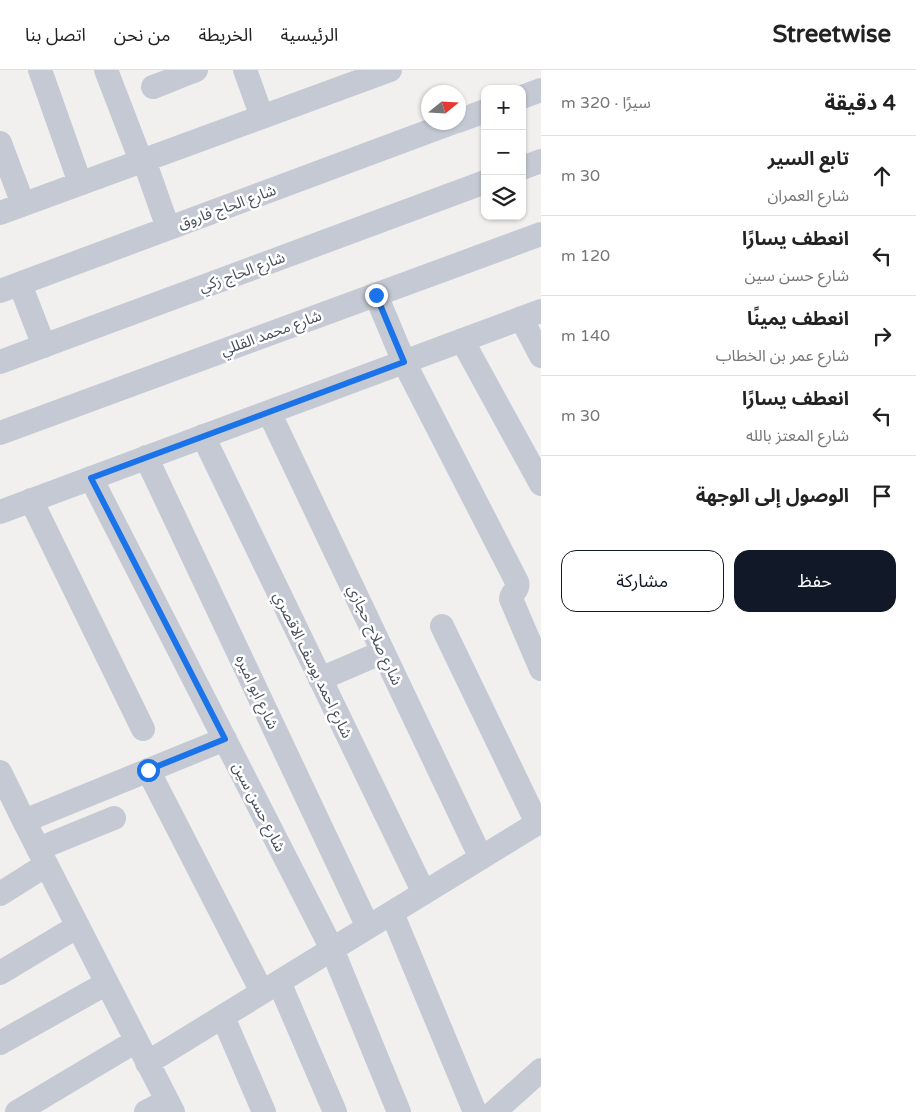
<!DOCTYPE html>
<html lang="ar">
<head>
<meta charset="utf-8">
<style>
  :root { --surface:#fff; --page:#f2f2f2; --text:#222; --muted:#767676; --line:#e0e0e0; --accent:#111827 }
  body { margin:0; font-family:"Varela Round","Noto Sans Arabic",sans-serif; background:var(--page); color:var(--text); direction:rtl }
  .controls { position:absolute; right:15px; top:15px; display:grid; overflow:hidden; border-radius:10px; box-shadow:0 1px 4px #0004 }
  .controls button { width:45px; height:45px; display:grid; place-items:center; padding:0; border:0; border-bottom:1px solid var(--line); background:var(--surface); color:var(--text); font:25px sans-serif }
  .compass { position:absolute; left:421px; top:15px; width:45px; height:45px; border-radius:50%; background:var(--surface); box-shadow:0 1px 4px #0004; rotate:72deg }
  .stop { position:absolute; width:15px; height:15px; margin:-11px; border:4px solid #1a73e8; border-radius:50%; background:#fff }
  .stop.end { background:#1a73e8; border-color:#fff; box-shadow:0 1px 5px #0008 }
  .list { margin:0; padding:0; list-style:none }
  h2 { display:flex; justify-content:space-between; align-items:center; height:65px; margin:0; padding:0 20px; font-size:21px }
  h2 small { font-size:16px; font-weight:400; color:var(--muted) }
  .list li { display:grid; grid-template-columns:32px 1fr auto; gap:15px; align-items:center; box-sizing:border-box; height:80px; padding:0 20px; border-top:1px solid var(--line) }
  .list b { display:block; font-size:19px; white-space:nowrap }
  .list p { margin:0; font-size:16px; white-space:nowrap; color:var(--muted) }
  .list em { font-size:16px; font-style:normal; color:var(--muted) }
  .actions { display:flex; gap:10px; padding:15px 20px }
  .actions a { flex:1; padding:11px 0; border:1px solid var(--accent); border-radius:15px; text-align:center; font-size:18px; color:var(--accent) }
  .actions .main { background:var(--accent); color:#fff }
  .icon { flex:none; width:28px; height:28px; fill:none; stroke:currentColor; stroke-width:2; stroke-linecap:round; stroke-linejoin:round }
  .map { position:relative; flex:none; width:541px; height:1042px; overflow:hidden; direction:ltr }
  header { display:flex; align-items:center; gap:30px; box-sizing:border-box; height:70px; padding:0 25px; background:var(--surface); border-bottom:1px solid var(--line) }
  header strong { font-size:24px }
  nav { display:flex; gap:28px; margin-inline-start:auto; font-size:18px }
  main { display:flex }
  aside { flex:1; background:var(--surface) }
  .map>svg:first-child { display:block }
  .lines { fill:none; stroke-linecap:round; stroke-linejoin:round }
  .minor { stroke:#c4c9d4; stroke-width:24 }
  .route { stroke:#1a73e8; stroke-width:6 }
  .labels { text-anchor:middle; stroke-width:5; stroke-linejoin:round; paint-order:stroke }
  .street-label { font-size:15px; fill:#484f5c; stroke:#fff }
</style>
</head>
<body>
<header>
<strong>Streetwise</strong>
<nav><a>الرئيسية</a><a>الخريطة</a><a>من نحن</a><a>اتصل بنا</a></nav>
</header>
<main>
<aside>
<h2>4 دقيقة<small>سيرًا · 320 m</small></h2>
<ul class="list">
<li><svg class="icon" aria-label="ahead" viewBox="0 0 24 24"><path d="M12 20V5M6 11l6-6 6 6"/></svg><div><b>تابع السير</b><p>شارع العمران</p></div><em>30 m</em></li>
<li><svg class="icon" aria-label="left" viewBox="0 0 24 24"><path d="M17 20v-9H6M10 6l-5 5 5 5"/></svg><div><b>انعطف يسارًا</b><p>شارع حسن سين</p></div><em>120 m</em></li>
<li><svg class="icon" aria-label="right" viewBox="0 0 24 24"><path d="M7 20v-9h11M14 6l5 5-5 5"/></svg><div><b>انعطف يمينًا</b><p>شارع عمر بن الخطاب</p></div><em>140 m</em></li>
<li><svg class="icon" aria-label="left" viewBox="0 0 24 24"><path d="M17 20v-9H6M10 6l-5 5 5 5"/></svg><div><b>انعطف يسارًا</b><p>شارع المعتز بالله</p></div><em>30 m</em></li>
<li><svg class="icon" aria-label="arrive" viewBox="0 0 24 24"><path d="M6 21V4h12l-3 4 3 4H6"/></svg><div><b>الوصول إلى الوجهة</b></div></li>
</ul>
<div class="actions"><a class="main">حفظ</a><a>مشاركة</a></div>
</aside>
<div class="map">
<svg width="541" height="1042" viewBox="0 0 541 1042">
  <rect width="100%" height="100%" fill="#f2f0ef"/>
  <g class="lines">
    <!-- minor -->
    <path class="minor" d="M 40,0 L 80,113
      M 106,0 L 141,91
      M 245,0 L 262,47
      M 153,17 C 168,12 181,5 196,0
      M 522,27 L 541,20
      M 458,51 L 485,41
      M 0,73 L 23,134
      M 144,90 L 168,158
      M 522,98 L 541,91
      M 0,143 L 390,0
      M 20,214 L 44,276
      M 0,221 L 454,52
      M 376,225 L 404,292 L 517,512 C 520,520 511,522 511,529 L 541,599
      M 521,248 L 541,286
      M 462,270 L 541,414
      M 0,292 L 485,112
      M 269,342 L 481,788
      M 0,363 L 541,164
      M 203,366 L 424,823
      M 146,387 L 368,857
      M 91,408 L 332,879 L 399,1042
      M 31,430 L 143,659
      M 0,442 L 541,241
      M 442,556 L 537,753
      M 320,609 L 383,582
      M 148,700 L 262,922
      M 0,702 L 24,751 L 173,1042
      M 24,751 L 225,669
      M 38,779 L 114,748
      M 0,824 L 46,795
      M 392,843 L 475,1042
      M 0,903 L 78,856
      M 279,912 L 335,1042
      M 223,947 L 264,1042
      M 0,973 L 107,913
      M 147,993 L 541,751
      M 17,1042 L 136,971
      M 146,1042 L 167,1031
      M 494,1042 L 541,1000"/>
  </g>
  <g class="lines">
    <!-- route -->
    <path class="route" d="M 148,700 L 225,669 L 91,408 L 404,292 L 376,225"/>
  </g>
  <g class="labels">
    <!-- street labels -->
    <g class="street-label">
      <text transform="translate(227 137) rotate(-20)" y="5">شارع الحاج فاروق</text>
      <text transform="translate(242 202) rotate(-20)" y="5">شارع الحاج زكي</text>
      <text transform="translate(271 263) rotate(-20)" y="5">شارع محمد القللي</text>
      <text transform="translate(375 565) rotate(65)" y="5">شارع صلاح حجازي</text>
      <text transform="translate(313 595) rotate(64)" y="5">شارع احمد يوسف الاقصري</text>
      <text transform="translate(257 622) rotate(65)" y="5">شارع ابو اميره</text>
      <text transform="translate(259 737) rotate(63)" y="5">شارع حسن سين</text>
    </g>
  </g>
</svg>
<div class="controls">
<button>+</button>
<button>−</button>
<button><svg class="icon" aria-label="layers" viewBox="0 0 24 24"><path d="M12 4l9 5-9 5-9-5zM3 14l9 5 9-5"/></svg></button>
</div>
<svg class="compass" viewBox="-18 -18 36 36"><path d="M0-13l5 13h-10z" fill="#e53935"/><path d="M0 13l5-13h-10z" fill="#767676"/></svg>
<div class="stop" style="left:148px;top:700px"></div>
<div class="stop end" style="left:376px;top:225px"></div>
</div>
</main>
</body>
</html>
